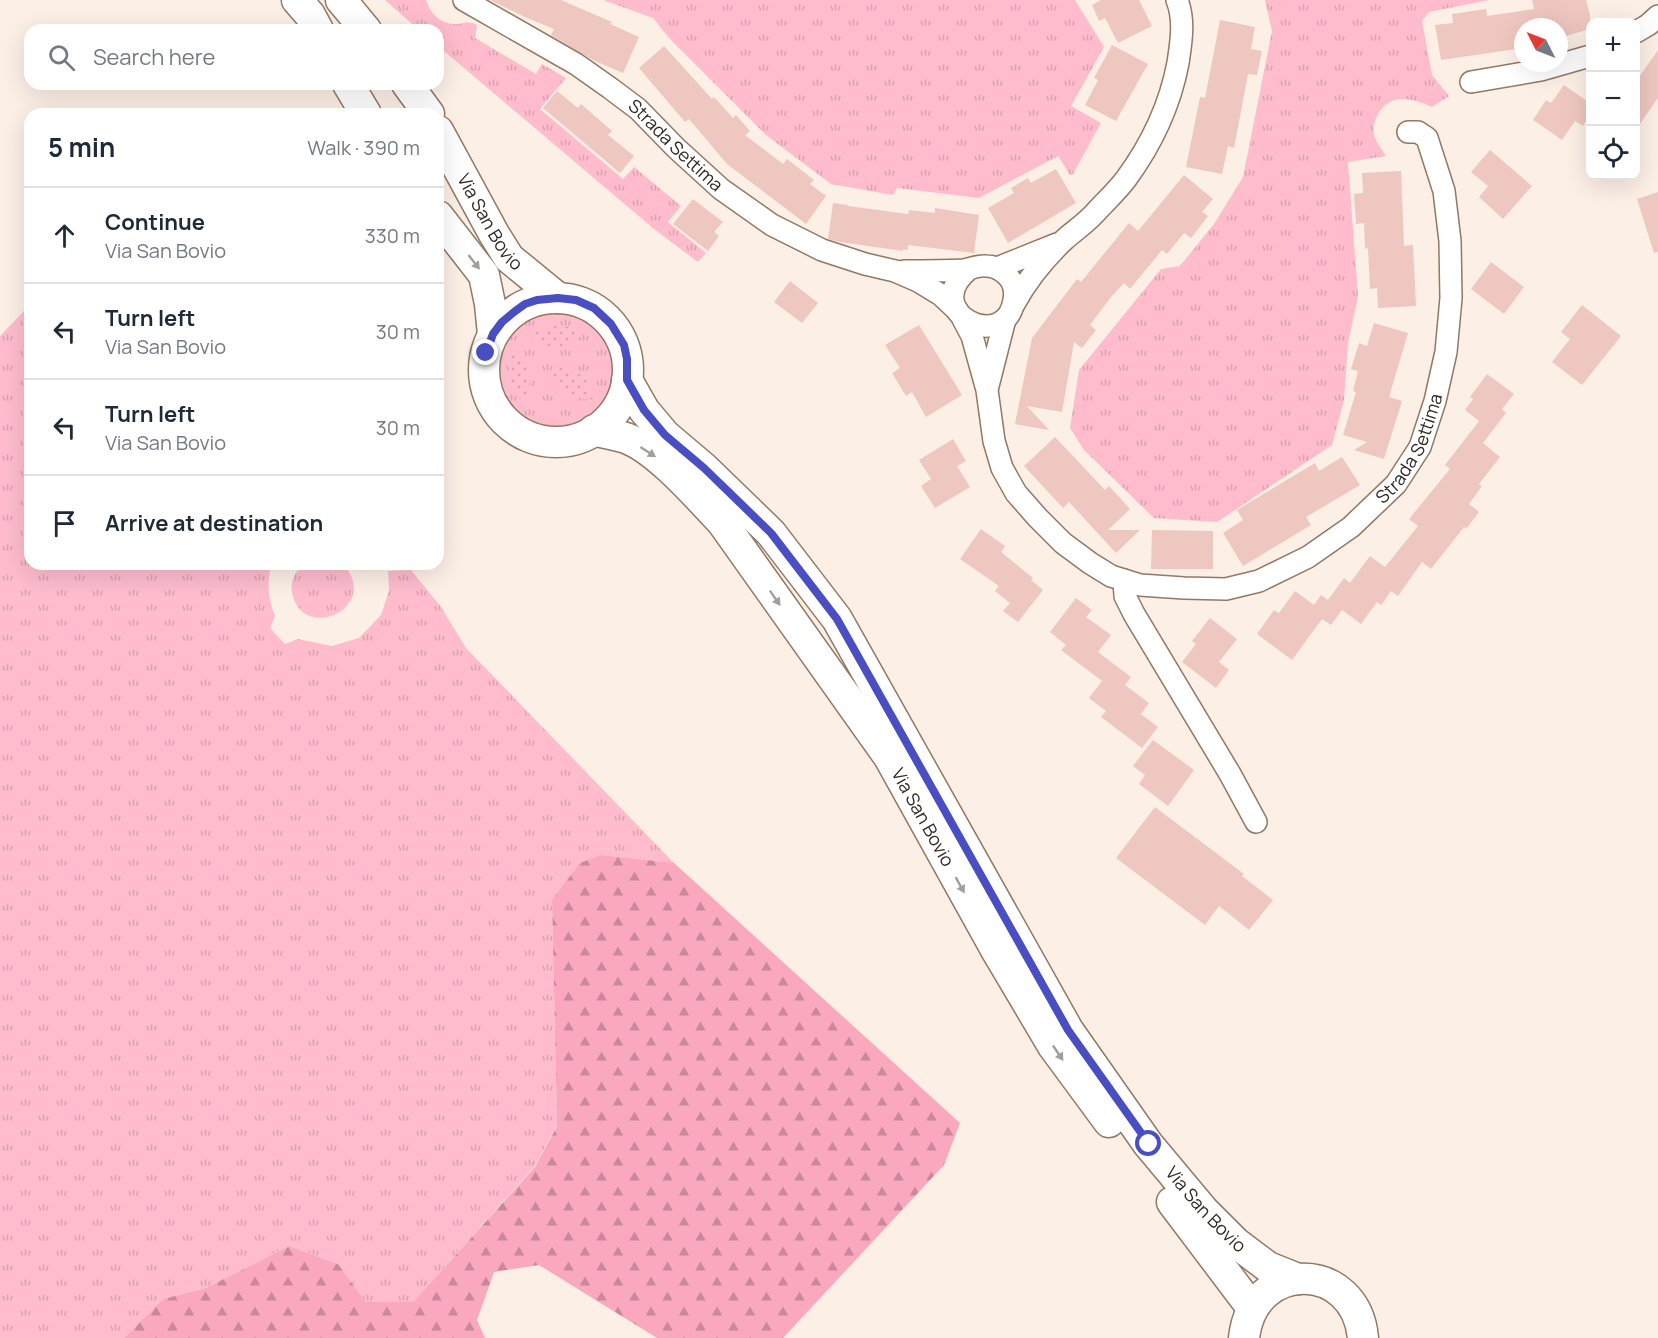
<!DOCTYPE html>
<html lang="en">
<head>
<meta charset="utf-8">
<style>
  :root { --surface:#fff; --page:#f2f2f3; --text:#1f2937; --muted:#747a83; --line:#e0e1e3 }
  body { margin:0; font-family:Manrope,sans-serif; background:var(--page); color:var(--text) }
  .controls { position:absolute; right:18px; top:18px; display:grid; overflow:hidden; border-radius:12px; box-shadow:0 6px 24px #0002 }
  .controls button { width:54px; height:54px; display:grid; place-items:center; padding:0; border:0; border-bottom:2px solid var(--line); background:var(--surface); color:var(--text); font:30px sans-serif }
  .compass { position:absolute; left:1514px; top:18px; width:54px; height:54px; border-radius:50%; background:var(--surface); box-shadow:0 6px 24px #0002; rotate:312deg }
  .stop { position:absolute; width:18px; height:18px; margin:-14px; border:4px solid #494ec3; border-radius:50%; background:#fff }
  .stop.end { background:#494ec3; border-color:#fff; box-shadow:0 2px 6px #0008 }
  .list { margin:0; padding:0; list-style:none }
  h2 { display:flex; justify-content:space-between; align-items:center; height:78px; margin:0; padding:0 24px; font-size:26px }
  h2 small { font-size:20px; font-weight:400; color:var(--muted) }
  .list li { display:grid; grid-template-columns:39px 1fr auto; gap:18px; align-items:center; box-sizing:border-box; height:96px; padding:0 24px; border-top:2px solid var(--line) }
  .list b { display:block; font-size:22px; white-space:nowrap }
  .list p { margin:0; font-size:20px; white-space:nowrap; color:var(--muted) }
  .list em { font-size:20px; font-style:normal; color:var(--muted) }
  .icon { flex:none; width:33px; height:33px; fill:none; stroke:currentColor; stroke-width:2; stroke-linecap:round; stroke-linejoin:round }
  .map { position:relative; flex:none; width:1658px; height:1338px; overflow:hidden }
  .search { position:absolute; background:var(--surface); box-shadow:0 6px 24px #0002; left:24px; top:24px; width:420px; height:66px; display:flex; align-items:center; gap:15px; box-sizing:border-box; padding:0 21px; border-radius:18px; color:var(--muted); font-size:22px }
  .panel { position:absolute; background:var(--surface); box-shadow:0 6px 24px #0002; left:24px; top:108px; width:420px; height:462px; border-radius:18px }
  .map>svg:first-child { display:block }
  .grass { fill:url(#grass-tufts) }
  .forest { fill:url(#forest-firs) }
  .garden { fill:url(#garden-dots) }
  .building { fill:#eec7c0 }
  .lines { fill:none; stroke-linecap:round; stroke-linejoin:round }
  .street-casing { stroke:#937863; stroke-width:24 }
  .secondary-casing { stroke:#937863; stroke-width:33 }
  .street { stroke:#fff; stroke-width:21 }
  .secondary { stroke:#fff; stroke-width:30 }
  .oneway { fill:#a39e9a }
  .route { stroke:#494ec3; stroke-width:8 }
  .labels { text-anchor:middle; stroke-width:6; stroke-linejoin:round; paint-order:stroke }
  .street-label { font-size:18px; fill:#33281f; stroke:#fff }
</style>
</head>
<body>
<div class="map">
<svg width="1658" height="1338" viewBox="0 0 1658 1338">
  <defs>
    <pattern id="grass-tufts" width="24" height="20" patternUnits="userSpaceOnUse" patternTransform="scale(1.5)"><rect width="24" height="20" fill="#febccd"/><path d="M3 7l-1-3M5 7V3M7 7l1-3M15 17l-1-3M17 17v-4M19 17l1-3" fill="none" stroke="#daa2b0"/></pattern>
    <pattern id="forest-firs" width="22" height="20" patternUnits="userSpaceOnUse" patternTransform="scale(1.5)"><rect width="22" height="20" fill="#f9a8be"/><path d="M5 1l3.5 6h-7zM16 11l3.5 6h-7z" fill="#ca899a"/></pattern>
    <pattern id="garden-dots" width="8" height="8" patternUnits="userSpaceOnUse" patternTransform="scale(1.5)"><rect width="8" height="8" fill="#febccd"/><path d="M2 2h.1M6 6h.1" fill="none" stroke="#daa2b0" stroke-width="1.8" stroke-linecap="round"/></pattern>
  </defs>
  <rect width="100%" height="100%" fill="#fcefe6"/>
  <!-- grass -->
  <path class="grass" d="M 385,0 L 426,0 C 430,13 439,23 454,24 C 465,25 464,19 477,25 L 475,38 L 536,74 L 542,64 L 566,78 L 540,109 L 623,179 L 634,167 L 681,206 L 668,222 L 706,253 L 698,262 L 654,229 L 438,46 L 438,30 L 419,30 Z
    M 603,0 L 1075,0 L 1104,47 L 1071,106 L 1101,123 L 1073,174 L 1070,175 L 1058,156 L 979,198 L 897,188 L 893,195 L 831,184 L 766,135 L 669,38 L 653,18 Z
    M 1265,0 L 1489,0 L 1429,12 L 1422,21 L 1432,75 L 1449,96 L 1432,107 C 1411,98 1390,92 1377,116 C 1374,122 1373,127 1374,135 C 1376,142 1382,149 1386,156 L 1348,162 L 1358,296 L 1348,343 L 1344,400 L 1332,445 L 1217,522 L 1154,518 L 1084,450 L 1070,428 L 1079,370 L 1161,269 L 1180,266 L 1214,224 L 1243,177 L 1272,31 Z
    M495 370a61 61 0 1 1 122 0a61 61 0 1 1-122 0Z
    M 26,309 L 30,311 L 30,564 L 272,564 C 266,582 268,599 275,616 L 270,628 L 285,644 L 298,639 L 332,646 L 359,638 L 381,615 L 389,591 L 388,571 L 411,570 L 441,607 L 466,648 L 674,863 L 601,855 L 552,900 L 557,1125 L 535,1166 L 413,1302 L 366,1302 L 338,1264 L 289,1246 L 206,1288 L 163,1299 L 124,1338 L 0,1338 L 0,336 Z
    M 303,564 L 343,564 C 382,607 303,644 292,593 C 290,582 295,572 303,564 Z"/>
  <!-- forest -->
  <path class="forest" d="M 601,855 L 674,863 L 960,1123 L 944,1165 L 783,1338 L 657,1338 L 539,1265 L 494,1272 L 477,1320 L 485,1338 L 124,1338 L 163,1299 L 206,1288 L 289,1246 L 338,1264 L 366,1302 L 413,1302 L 535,1167 L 557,1126 L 552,900 L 580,863 Z"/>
  <!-- garden -->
  <path class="garden" d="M 561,325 L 572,328 L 582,335 C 565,352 547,348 529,337 C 539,329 547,326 561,325 Z
    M 514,347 C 532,365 534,380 524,402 C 507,393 507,362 514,347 Z
    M 565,368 C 585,375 588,379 594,399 C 570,401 557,393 551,369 Z"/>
  <!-- building -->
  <path class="building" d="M 490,0 L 561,0 L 612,22 L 610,24 L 639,37 L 623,73 L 593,60 L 551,35 L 554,29 L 525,17 Z
    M 1101,0 L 1139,0 L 1152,26 L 1118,43 L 1105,18 L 1099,21 L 1092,5 Z
    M 1532,0 L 1586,0 L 1590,15 L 1590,29 L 1559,38 L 1559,27 L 1523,27 L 1523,48 L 1441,60 L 1435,25 L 1453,23 L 1452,14 L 1486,9 L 1487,16 L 1534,9 Z
    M 1220,20 L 1255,27 L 1251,49 L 1262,51 L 1257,75 L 1248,74 L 1234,148 L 1228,146 L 1222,174 L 1186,167 L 1200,97 L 1205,98 Z
    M 1112,45 L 1148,64 L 1116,121 L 1085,105 L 1098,80 L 1094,78 Z
    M 664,46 L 712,99 L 714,97 L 733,118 L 736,115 L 750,131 L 745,135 L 783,164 L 787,159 L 814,180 L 810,184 L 826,196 L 806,224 L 727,164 L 689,119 L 685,122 L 639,68 Z
    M 1658,50 L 1658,98 L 1635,131 L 1635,83 Z
    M 1564,85 L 1590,103 L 1590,115 L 1583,126 L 1575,121 L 1562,140 L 1533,120 L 1546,100 L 1551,103 Z
    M 557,91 L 578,108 L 581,104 L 612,131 L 608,135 L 634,156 L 620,173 L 543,108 Z
    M 1490,150 L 1532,186 L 1503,219 L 1479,197 L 1488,186 L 1471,172 Z
    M 1056,169 L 1076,203 L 1008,243 L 988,208 L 1014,193 L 1011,188 L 1028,178 L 1031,183 Z
    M 1401,171 L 1404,246 L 1413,245 L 1416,306 L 1378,308 L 1377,288 L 1370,289 L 1368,248 L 1365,249 L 1364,223 L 1356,224 L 1354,194 L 1363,193 L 1362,173 Z
    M 1184,175 L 1213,199 L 1202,212 L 1208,216 L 1191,238 L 1184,233 L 1167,254 L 1162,250 L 1130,289 L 1124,283 L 1111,297 L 1090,325 L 1096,330 L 1082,348 L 1074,342 L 1062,412 L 1027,406 L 1049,430 L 1015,424 L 1032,338 L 1077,279 L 1081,282 L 1129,223 L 1138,231 Z
    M 1658,192 L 1658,252 L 1654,253 L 1637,199 Z
    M 693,199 L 723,222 L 714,232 L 719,236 L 708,251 L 673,224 Z
    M 833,203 L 848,205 L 848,206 L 908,214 L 909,210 L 935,213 L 935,208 L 979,215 L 974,253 L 908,245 L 908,250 L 903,249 L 903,251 L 840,242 L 828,239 Z
    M 1491,262 L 1524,287 L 1504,314 L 1471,289 Z
    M 790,281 L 818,303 L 802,323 L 774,302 Z
    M 1582,305 L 1621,336 L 1582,385 L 1552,362 L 1570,339 L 1561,332 Z
    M 1374,323 L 1408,333 L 1389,397 L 1402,401 L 1384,459 L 1354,450 L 1367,442 L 1343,435 L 1356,392 L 1353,391 L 1358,371 L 1351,369 L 1359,343 L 1367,346 Z
    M 919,325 L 962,395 L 926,417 L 912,392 L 906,396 L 892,373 L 900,368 L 885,345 Z
    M 1487,374 L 1514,394 L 1502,409 L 1506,413 L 1483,443 L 1500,457 L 1479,484 L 1482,486 L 1469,504 L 1479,512 L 1466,529 L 1464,527 L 1431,569 L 1422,562 L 1398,596 L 1391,591 L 1381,605 L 1377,602 L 1361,624 L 1342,610 L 1331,625 L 1322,619 L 1292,660 L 1257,634 L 1274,610 L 1279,613 L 1295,591 L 1314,605 L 1321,595 L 1328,600 L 1344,578 L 1350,583 L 1370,556 L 1385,567 L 1418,526 L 1409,519 L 1450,469 L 1445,465 L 1479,421 L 1465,410 L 1473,399 L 1470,397 Z
    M 1055,437 L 1105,490 L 1109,486 L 1130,509 L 1108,530 L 1140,530 L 1116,553 L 1069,502 L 1063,508 L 1024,466 Z
    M 953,439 L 966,461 L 957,466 L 970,487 L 935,508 L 921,486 L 931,479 L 919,460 Z
    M 1342,457 L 1360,485 L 1306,517 L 1311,525 L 1243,566 L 1223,533 L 1243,520 L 1237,510 L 1315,463 L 1319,471 Z
    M 981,529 L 1005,546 L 1001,552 L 1033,578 L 1031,580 L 1043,590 L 1018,622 L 1003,611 L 1010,603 L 995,591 L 999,586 L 960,559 Z
    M 1152,530 L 1213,531 L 1213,569 L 1151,569 Z
    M 1076,598 L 1092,610 L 1086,617 L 1111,635 L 1098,652 L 1131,677 L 1125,685 L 1149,703 L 1141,714 L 1158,727 L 1142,748 L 1101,717 L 1106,711 L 1089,698 L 1102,681 L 1061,650 L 1066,645 L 1050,632 Z
    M 1210,618 L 1237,639 L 1219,662 L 1229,670 L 1216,688 L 1182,662 L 1196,644 L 1192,641 Z
    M 1153,740 L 1194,770 L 1168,806 L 1139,784 L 1145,775 L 1133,766 Z
    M 1155,807 L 1244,874 L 1242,876 L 1273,900 L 1249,930 L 1219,906 L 1205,925 L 1116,858 Z"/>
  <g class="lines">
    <!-- street casing -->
    <g class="street-casing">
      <g id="street">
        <path id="s1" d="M 464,0 L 576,64 L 610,88 L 638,109 L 676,148 L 721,189 L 772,225 L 822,250 L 865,264 L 895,271 L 918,281 L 941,295 L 957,310"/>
        <path d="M 1636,32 L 1648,25 L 1658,16"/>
        <path d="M 1471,82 L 1541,70 L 1590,56"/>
        <path d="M 997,268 L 1057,244"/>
        <path d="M 904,271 C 924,271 944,271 964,270 C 971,269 978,265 986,266 C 992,266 998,268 1003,272 C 1012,278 1016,289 1014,300 C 1006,355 917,312 969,269"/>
        <path d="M 1014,304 C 1027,280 1044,259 1064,240 C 1074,231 1086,223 1095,213 C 1105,202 1117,191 1126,179 C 1151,145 1170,105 1178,63 C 1181,43 1185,20 1177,0"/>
        <path id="s2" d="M 963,319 L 972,336 L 987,390 L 994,441 L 1002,468 L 1016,493 L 1038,518 L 1063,543 L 1090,563 L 1111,576 L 1140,585 L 1184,588 L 1226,589 L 1259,581 L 1308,557 L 1351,527 L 1396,484 L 1420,447 L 1435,401 L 1446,352 L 1451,298 L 1450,241 L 1444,191 L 1427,138 L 1418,132 L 1408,132"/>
        <path d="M 988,386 L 1005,319"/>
        <path d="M 1124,580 L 1125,596 L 1134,614 L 1230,774 L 1256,822"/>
      </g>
    </g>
    <!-- secondary casing -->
    <g class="secondary-casing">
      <g id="secondary">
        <path d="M 297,0 L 310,15 L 318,30"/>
        <path d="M 341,0 L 366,30"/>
        <path d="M 348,84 L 366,114"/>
        <path d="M 407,84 L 429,114"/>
        <path id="s3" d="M 438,131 L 494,234 L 509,258 L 558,298"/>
        <path d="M 438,216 L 484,275 L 490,304 L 493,334"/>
        <circle cx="556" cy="370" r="72"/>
        <path id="s4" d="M 627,380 L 644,410 L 665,435 L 704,468 L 771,533 L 837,619 L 1068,1030 L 1148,1144 L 1204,1211 L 1236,1243 L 1268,1267 L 1298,1279"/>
        <path id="s5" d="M 594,430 C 605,433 616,435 626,438 C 658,450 698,497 722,522 L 889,757 L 995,948 L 1053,1046 L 1109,1122"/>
        <path d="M 1172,1202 L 1252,1308"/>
        <path d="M 1244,1338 C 1253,1258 1356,1260 1363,1338"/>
      </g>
    </g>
    <!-- street -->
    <use href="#street" class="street"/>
    <!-- secondary -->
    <use href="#secondary" class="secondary"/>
  </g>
  <!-- one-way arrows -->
  <defs><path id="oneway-solid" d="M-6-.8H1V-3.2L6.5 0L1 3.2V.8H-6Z" transform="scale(1.5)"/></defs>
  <g class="oneway">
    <use href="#oneway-solid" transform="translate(474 262) rotate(52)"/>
    <use href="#oneway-solid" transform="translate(648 452) rotate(33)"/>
    <use href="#oneway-solid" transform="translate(775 598) rotate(55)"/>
    <use href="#oneway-solid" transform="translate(960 885) rotate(61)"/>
    <use href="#oneway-solid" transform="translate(1058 1053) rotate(56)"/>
  </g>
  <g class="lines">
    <!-- route -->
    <path class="route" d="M 486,353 L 493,334 L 502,322 L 514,312 L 525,304 L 537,300 L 558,298 L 576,300 L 594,308 L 611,324 L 624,345 L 627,359 L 627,380 L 644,410 L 665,435 L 704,468 L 771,533 L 837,619 L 1068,1030 L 1149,1144"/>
  </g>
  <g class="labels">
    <!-- street labels -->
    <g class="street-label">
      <text dy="6" stroke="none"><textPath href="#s1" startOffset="258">Strada Settima</textPath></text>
      <text dy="6" stroke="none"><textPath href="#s3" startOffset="105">Via San Bovio</textPath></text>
      <text dy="6" stroke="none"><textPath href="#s2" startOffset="668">Strada Settima</textPath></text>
      <text dy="6" stroke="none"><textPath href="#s5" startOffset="519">Via San Bovio</textPath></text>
      <text dy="6" stroke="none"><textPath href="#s4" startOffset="1018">Via San Bovio</textPath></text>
    </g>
  </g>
</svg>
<div class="controls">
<button>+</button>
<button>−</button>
<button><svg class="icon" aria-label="locate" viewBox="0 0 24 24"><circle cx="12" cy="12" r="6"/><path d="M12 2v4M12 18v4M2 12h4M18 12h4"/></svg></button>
</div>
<svg class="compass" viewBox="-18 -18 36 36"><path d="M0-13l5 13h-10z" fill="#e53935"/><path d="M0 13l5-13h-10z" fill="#747a83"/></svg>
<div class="stop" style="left:1149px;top:1144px"></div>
<div class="stop end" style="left:486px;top:353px"></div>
<div class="search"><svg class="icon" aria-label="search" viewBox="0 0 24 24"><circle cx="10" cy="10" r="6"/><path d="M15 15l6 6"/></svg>Search here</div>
<section class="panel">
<h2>5 min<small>Walk · 390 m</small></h2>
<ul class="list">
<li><svg class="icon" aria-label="ahead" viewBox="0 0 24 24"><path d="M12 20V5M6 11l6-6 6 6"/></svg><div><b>Continue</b><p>Via San Bovio</p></div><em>330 m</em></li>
<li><svg class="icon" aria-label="left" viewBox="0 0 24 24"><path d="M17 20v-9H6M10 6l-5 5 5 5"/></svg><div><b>Turn left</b><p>Via San Bovio</p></div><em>30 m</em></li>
<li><svg class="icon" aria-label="left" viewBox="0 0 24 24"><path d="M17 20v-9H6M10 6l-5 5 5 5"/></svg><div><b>Turn left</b><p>Via San Bovio</p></div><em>30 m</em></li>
<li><svg class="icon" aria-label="arrive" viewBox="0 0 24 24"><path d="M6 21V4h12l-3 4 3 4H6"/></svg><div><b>Arrive at destination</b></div></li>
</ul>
</section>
</div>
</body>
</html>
